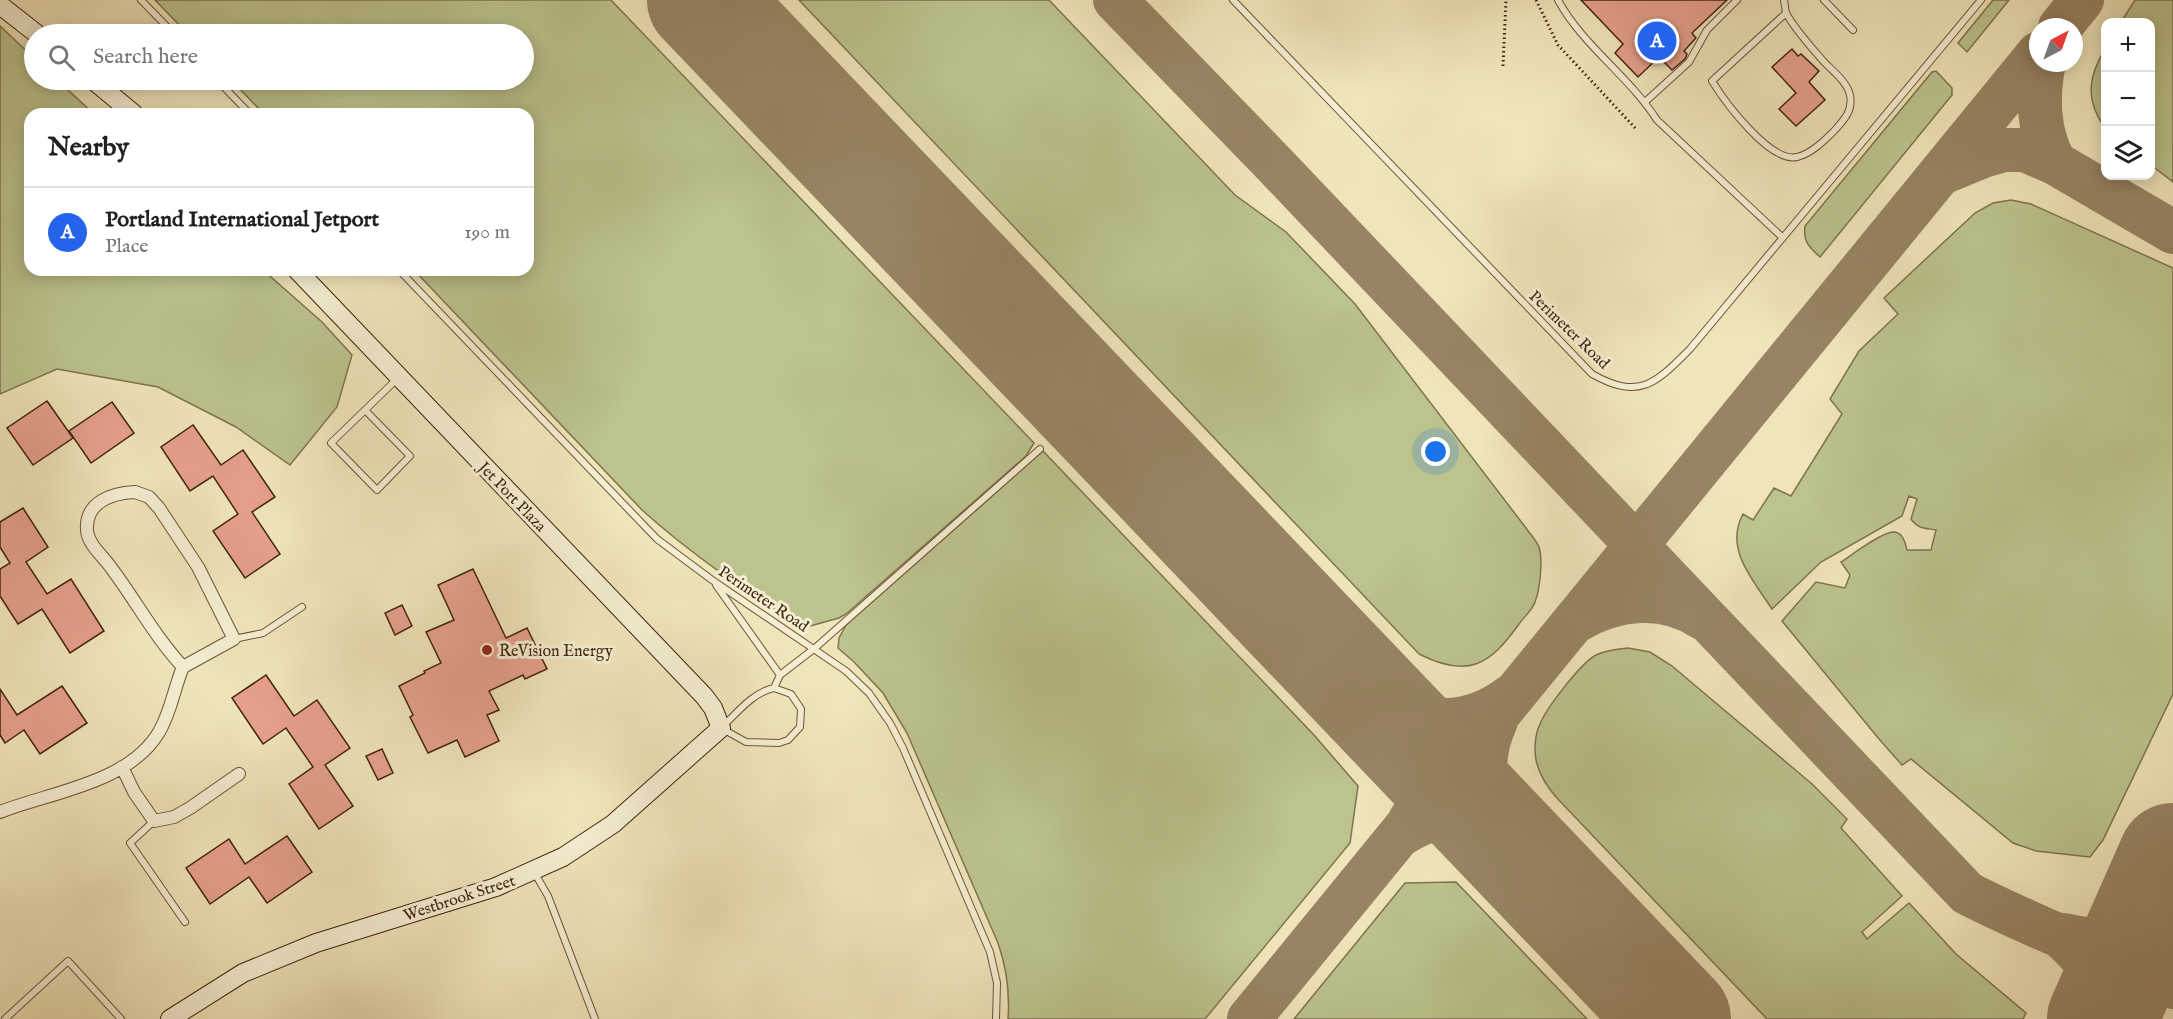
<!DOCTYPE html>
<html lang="en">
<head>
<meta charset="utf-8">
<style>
  :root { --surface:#fff; --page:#f2f2f2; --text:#202124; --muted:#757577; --line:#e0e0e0; --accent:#2563eb }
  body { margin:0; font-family:"IM FELL English",serif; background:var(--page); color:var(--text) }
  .controls { position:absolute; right:18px; top:18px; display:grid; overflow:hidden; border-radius:12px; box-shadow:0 3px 15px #0003 }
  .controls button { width:54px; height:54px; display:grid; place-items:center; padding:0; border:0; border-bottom:2px solid var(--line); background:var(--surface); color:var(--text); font:30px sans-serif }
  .compass { position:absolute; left:2029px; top:18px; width:54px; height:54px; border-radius:50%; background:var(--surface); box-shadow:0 3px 15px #0003; rotate:41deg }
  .you { position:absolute; left:1436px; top:452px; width:21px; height:21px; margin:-15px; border:4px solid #fff; border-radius:50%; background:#1a73e8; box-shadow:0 0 0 9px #1a73e833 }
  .badge { display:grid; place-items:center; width:39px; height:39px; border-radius:50%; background:var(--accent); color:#fff; font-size:20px; font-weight:700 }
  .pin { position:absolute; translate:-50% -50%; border:3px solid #fff; box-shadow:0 2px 6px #0006 }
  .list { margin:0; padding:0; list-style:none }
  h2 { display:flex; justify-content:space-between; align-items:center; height:78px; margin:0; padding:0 24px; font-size:26px }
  h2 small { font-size:20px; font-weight:400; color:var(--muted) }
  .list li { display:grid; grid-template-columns:39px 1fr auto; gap:18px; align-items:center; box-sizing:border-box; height:90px; padding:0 24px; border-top:2px solid var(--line) }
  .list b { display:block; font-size:22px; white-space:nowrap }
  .list p { margin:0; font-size:20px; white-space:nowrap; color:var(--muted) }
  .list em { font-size:20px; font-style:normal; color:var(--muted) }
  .icon { flex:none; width:33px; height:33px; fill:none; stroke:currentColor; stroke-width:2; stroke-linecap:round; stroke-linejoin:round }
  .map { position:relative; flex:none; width:2173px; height:1019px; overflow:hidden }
  .search { position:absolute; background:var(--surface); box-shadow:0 3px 15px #0003; left:24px; top:24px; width:510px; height:66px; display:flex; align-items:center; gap:15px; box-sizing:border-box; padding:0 21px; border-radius:33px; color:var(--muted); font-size:22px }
  .panel { position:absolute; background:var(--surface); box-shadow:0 3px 15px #0003; left:24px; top:108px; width:510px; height:168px; border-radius:18px }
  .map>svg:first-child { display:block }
  .green { fill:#bcc38d; stroke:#7e744e; stroke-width:1.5 }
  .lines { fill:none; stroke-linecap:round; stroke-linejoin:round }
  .taxiway { stroke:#988464; stroke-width:44 }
  .runway { stroke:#988464; stroke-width:110 }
  .building { fill:#e7a08d; stroke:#40240e; stroke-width:1.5 }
  .lane-casing { stroke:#6c5439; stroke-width:8 }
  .street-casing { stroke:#6c5439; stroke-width:14 }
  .secondary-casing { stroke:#40240e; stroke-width:20 }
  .path { stroke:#40240e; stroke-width:3; stroke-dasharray:1.5 3; stroke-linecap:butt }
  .lane { stroke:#f5eed2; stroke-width:6 }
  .street { stroke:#f5eed2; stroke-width:12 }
  .secondary { stroke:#f5eed2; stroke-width:18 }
  .poi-dot { fill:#8f2418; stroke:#f5eed2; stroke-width:2 }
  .labels { text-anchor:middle; stroke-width:6; stroke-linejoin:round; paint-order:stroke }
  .street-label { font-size:16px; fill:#40240e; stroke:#f5eed2 }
  .poi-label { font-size:16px; fill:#40240e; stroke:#f5eed2; text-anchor:start }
</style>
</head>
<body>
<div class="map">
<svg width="2173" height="1019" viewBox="0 0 2173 1019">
  <rect width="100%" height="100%" fill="#f0e5ba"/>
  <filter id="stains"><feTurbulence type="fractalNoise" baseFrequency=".00333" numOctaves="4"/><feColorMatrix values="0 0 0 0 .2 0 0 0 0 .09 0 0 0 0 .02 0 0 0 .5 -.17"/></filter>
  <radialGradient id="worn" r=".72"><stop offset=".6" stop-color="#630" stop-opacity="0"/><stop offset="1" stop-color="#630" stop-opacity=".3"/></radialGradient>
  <!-- green -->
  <path class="green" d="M 155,0 L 611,0 L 1034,443 L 1026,456 L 846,614 L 839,618 L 803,628 C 747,592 692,555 642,510 L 414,270 L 528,270 L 528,114 L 264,114 L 231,80 L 524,80 L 524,34 L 188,34 Z
    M 799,0 L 1049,0 L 1235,195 L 1286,232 L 1355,304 L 1526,528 C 1530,534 1536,540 1539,547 C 1543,559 1540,590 1535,602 C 1533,609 1524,617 1519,624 C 1490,665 1468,679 1419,654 Z
    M 1993,0 L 2009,0 L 1967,52 L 1958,43 Z
    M 2135,0 L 2173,0 L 2173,182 L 2151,165 L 2150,22 L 2121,22 Z
    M 0,26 L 34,58 L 34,80 L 57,80 L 94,114 L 30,114 L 30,270 L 263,270 L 322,322 L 352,355 L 337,407 L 290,465 L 236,427 L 158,387 L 57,369 L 0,394 Z
    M 2105,49 L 2105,128 C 2085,100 2088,77 2105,49 Z
    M 1936,71 L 1952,88 L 1952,95 L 1820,257 C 1809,247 1803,242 1805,226 L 1932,72 Z
    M 2011,200 L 2031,204 L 2173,268 L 2173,694 L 2103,840 L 2090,857 L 2036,851 L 2013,843 L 1911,759 L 1902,765 L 1879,739 L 1782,621 L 1816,582 L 1845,588 L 1850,575 L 1841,562 C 1852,555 1880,533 1893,532 C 1903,532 1905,542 1907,550 L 1931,550 L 1936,530 C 1925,528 1918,529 1911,519 L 1917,499 L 1909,496 L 1902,516 L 1821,562 L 1772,609 C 1753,580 1724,549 1743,514 L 1753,520 L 1774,488 L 1791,496 L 1842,414 L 1830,399 L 1859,351 L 1898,314 L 1884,298 L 1975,213 L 1993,203 Z
    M 1043,451 L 1314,735 L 1358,786 L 1350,843 L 1205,1019 L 1008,1019 C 1010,992 1007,969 998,943 L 907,733 L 883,693 L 854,662 L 838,648 L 839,638 L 846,625 Z
    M 1628,648 L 1650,652 L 1672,666 L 1812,784 L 1847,819 L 1841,828 L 1902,896 L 1862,932 L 1867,939 L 1909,903 L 1956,954 L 2026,1013 L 2023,1019 L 1767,1019 L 1556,797 C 1547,786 1539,775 1536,760 C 1534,749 1535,734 1540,724 C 1547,707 1581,663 1596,655 C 1606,650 1617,649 1628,648 Z
    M 1456,882 L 1587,1019 L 1294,1019 L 1405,883 Z"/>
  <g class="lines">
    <!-- taxiway -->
    <path class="taxiway" d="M 1115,0 L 1276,166 L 1967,893 C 2034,928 2106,953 2173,987
      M 2060,27 L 2082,0
      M 2044,63 C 2037,96 2038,134 2055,163
      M 1942,173 L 1986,155 L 2004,150 L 2025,150 L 2055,163 L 2173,232
      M 1576,621 C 1615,598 1663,592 1702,618
      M 1357,686 C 1408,720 1457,737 1511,696
      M 1496,721 C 1475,767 1487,801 1508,844
      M 1394,725 C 1416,754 1433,787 1409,822
      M 1399,836 C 1443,807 1468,814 1508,844
      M 2063,935 C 2071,936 2080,939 2088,939 C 2115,937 2134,919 2153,901
      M 2060,936 C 2092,964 2098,976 2095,1019
      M 1249,1019 L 2038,54"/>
    <!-- runway -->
    <path class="runway" d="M 702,0 L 1676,1019
      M 2102,1019 L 2173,858"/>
  </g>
  <!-- building -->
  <path class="building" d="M 1581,0 L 1727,0 L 1692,33 L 1696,38 L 1684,51 L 1687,54 L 1685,59 L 1672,70 L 1659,57 L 1638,77 L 1615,53 L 1623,44 Z
    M 1792,49 L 1798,56 L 1801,54 L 1819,71 L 1809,82 L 1825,100 L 1796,126 L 1779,109 L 1796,93 L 1772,67 Z
    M 47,401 L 73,438 L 33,465 L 7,428 Z
    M 112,402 L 134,433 L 91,463 L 69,431 Z
    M 193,425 L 221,465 L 243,450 L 275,497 L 252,512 L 280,554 L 245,578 L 213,531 L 238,514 L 213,476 L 190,491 L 161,447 Z
    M 23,508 L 48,547 L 26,562 L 47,594 L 71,579 L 104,631 L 70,653 L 42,609 L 18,624 L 0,596 L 0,569 L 10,563 L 0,547 L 0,522 Z
    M 473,569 L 506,638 L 527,628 L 547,669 L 525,679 L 523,675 L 489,691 L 499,710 L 487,715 L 499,741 L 465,757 L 457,740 L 428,753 L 410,717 L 413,715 L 399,686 L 425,673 L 424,671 L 441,663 L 426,632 L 454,620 L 438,585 Z
    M 402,605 L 412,626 L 395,635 L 385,613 Z
    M 266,675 L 294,716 L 317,700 L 350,748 L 325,765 L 353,806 L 319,829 L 289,784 L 313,767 L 286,728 L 263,744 L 232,698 Z
    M 62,686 L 87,723 L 40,754 L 24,730 L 5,743 L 0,735 L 0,689 L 17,715 Z
    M 382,749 L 393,773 L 378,780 L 366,756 Z
    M 287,836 L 312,872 L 267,903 L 249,877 L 210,904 L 186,868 L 229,839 L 245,864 Z"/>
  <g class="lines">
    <!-- lane casing -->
    <g class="lane-casing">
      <path id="lane" d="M 141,0 L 174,34
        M 1233,0 L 1592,374 C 1640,401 1656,383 1690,349 L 1981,0
        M 1558,0 C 1583,46 1629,76 1657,120 L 1782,237
        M 1784,0 L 1786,13 L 1712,81 C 1725,102 1770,163 1797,157 C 1811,154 1825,140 1834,131 C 1844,120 1853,111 1850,95 C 1847,82 1834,72 1825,63 C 1811,47 1796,31 1786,13
        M 1824,0 L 1853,30
        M 217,80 L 250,114
        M 1645,102 L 1689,62 L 1707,30 L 1737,0
        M 399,270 L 657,539 L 712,580 L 846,671 L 869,693 L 890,723 L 903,748 L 990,952 L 997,983 L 996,1019
        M 365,410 L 410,456 L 377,490 L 331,443 L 397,379
        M 716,585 L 780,675
        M 234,639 L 263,633 L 302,607
        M 774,688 L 780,675 L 815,648 L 1040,449
        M 774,688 L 791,694 L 801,709 L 800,727 L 788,740 L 779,743 L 746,742 L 721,728 C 736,714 753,692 774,688 Z
        M 154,821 L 130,843 L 185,922
        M 534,872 L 548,896 L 595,1019
        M 5,1019 L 68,961 L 121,1019"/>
    </g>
    <!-- street casing -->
    <g class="street-casing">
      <path id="street" d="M 135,492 L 149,497 L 159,508 L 198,567 L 234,639 L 183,667 C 155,637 136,601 112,569 C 104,557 88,545 87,530 C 85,502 112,493 135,492 Z
        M 122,767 L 134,792 L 154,821 L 174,817 L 190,808 L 239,774
        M 0,812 C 51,792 129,783 159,732 C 171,712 174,688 183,667"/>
    </g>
    <!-- secondary casing -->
    <g class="secondary-casing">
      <path id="secondary" d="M 0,5 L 37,34
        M 93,80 L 134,114
        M 170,1019 L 243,973 L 316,943 L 496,887 L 563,857 L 613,824 L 721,728 L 713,708 L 704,696 L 297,270"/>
    </g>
    <!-- path -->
    <path class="path" d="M 1536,0 L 1558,45 L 1637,130
      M 1503,66 L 1506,0"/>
    <!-- lane -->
    <use href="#lane" class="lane"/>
    <!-- street -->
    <use href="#street" class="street"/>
    <!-- secondary -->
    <use href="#secondary" class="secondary"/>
  </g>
  <!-- markers -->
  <circle class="poi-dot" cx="487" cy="650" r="6"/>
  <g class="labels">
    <!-- street labels -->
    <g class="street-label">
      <text transform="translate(1570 329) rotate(44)" y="6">Perimeter Road</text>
      <text transform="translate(513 496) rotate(46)" y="6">Jet Port Plaza</text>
      <text transform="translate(764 598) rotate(34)" y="6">Perimeter Road</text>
      <text transform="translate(459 897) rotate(-18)" y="6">Westbrook Street</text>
    </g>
    <!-- poi labels -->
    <g class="poi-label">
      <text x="499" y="656">ReVision Energy</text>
    </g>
  </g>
  <rect width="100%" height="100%" filter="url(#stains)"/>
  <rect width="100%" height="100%" fill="url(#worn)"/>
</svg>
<div class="controls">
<button>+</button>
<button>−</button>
<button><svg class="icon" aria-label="layers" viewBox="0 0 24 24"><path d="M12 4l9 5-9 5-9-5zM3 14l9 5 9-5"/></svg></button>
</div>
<svg class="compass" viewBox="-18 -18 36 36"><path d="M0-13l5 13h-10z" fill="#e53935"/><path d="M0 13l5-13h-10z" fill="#757577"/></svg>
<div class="you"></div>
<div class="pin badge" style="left:1657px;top:41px">A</div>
<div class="search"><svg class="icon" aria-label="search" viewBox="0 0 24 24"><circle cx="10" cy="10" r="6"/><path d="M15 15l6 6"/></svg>Search here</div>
<section class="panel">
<h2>Nearby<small></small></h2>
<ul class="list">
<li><span class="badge">A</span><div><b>Portland International Jetport</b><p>Place</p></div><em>190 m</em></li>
</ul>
</section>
</div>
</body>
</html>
